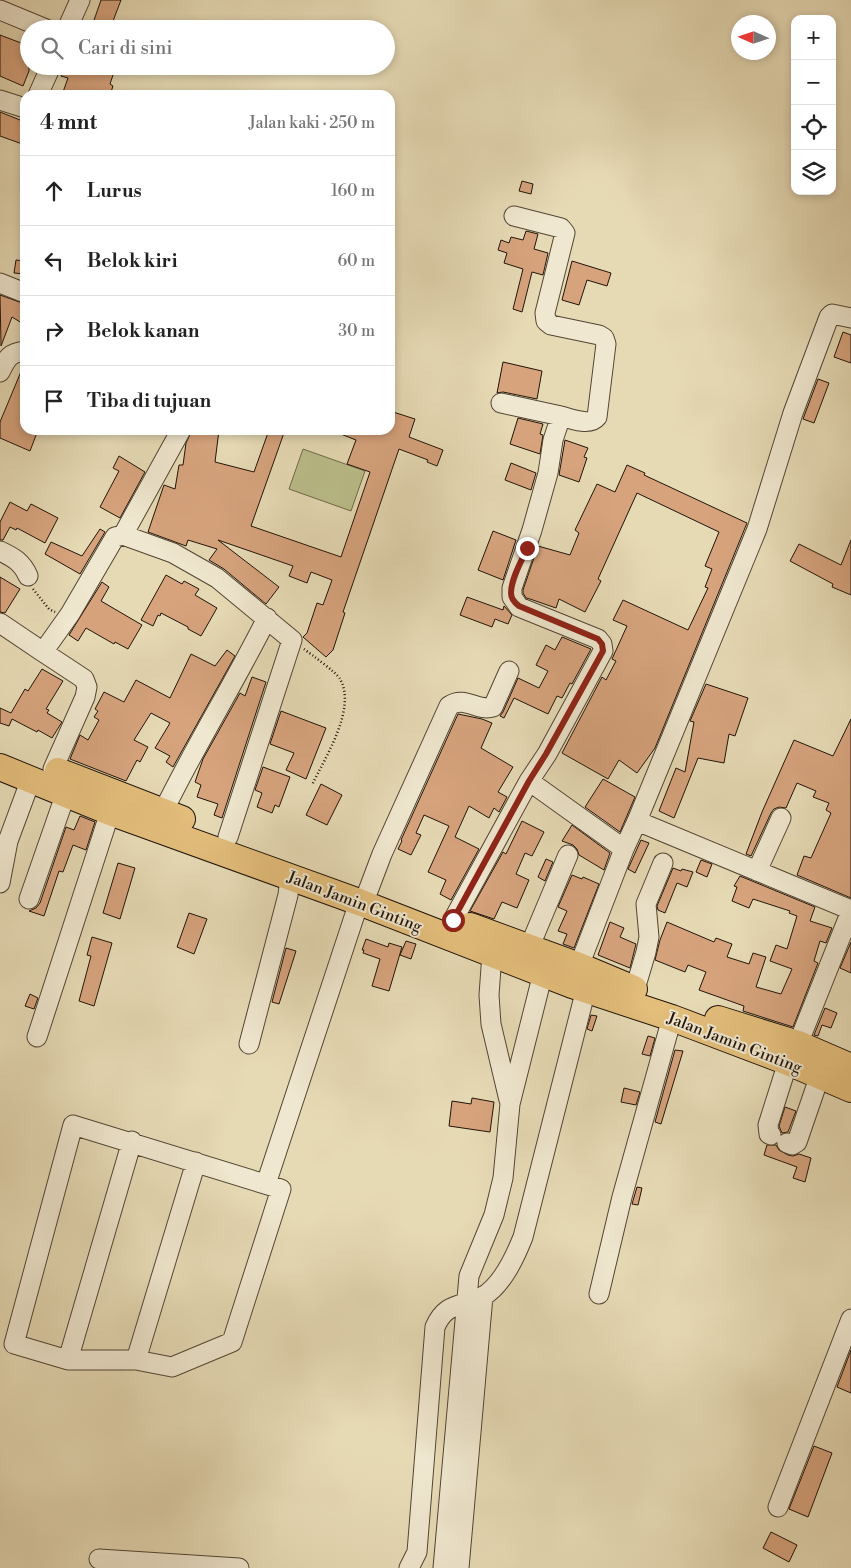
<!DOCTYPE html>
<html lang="id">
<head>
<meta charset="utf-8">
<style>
  :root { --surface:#fff; --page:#f2f2f2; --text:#222; --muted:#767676; --line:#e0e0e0 }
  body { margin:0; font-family:"Libre Bodoni",serif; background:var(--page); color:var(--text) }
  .controls { position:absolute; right:15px; top:15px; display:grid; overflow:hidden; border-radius:10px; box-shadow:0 2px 8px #0003 }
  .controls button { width:45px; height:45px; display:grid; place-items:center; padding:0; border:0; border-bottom:1px solid var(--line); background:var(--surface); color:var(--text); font:25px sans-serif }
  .compass { position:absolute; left:731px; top:15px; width:45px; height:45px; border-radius:50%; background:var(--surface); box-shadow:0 2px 8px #0003; rotate:273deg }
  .stop { position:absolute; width:15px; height:15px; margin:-11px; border:4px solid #8f2418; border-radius:50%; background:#fff }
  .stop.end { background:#8f2418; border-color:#fff; box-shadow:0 1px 5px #0008 }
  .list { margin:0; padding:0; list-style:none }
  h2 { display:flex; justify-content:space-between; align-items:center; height:65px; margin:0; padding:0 20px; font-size:21px }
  h2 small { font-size:16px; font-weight:400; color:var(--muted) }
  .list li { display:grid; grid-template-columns:32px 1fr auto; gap:15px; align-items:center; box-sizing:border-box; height:70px; padding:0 20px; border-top:1px solid var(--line) }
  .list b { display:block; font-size:19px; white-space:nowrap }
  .list em { font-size:16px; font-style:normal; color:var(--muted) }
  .icon { flex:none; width:28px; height:28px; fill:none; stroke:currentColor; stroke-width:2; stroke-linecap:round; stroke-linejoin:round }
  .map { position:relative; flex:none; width:851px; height:1568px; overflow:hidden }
  .search { position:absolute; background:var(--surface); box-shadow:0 2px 8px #0003; left:20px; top:20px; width:375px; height:55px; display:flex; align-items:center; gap:12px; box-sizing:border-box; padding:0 18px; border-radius:28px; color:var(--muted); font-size:19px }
  .panel { position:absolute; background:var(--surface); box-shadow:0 2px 8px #0003; left:20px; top:90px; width:375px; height:345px; border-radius:15px }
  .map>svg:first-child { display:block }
  .green { fill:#babe8a; stroke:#6e6849 }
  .building { fill:#d6a37d; stroke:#211308 }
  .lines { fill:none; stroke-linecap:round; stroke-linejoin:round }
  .minor-casing { stroke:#524533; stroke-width:21 }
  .highway-casing { stroke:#211308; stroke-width:28 }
  .path { stroke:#211308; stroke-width:2.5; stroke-dasharray:1 2.5; stroke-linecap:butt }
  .minor { stroke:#efe7cf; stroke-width:19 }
  .highway { stroke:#e3bd7a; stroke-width:26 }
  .route { stroke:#8f2418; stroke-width:6 }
  .labels { text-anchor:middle; stroke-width:4; stroke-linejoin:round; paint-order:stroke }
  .street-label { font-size:16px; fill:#211308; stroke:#efe7cf }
</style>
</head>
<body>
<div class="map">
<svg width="851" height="1568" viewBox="0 0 851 1568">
  <rect width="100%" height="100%" fill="#e6dab5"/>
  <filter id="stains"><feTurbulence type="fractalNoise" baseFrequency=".004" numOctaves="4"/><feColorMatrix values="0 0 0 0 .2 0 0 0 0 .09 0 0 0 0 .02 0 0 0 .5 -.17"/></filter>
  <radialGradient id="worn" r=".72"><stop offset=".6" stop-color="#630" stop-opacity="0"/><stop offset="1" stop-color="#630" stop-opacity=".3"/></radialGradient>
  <!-- green -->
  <path class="green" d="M 303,449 L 365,471 L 351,511 L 289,489 Z"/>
  <!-- building -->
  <path class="building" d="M 101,0 L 121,0 L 110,29 L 91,29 Z
    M 0,35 L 29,46 L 29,71 L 23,86 L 0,76 Z
    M 65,66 L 116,66 L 110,84 L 113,86 L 110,95 L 62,95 L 68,78 L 61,76 Z
    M 0,112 L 25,122 L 25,145 L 0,136 Z
    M 522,181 L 533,184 L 531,194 L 519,191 Z
    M 526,231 L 538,234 L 534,249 L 548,253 L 543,275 L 532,272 L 522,312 L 513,309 L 523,269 L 504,263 L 507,253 L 498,250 L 501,240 L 509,243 L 511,237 L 523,240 Z
    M 16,260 L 25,261 L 25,274 L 14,273 Z
    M 572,261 L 611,273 L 607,286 L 587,280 L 579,305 L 562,300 Z
    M 0,295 L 25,304 L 25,325 L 12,317 L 1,346 Z
    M 843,332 L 851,335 L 851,363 L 834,357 Z
    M 25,362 L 25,430 L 38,430 L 30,451 L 0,438 L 0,422 Z
    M 503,362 L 542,371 L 537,399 L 503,392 L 497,393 Z
    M 818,379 L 829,383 L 814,423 L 803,419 Z
    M 390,411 L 415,419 L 409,437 L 443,450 L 437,466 L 427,462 L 428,460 L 399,449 L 343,612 L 345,613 L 333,650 L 326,657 L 303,637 L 307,633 L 317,603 L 323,605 L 332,580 L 311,572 L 307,583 L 289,576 L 293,566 L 218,540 L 279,587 L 266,604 L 224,569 L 209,560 L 217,549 L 188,540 L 186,546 L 148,532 L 164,485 L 175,489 L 179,465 L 183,465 L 186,443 L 192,430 L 219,430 L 215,462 L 254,472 L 269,430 L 285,430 L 251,526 L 341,557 L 370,472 L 347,464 L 356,440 L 333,431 L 333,430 L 390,430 Z
    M 518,418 L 543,424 L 540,434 L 543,435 L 540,454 L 510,444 Z
    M 565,440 L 588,448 L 584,457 L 587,458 L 579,482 L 559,475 Z
    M 119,456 L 145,472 L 120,518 L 100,507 L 119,471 L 113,468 Z
    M 511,463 L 536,473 L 531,490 L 505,480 Z
    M 627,465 L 645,473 L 644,475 L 747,523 L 655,748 L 637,773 L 619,760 L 608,779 L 562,753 L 602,677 L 606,680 L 616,661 L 612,659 L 627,626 L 613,620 L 623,600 L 688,630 L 708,588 L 705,587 L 712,569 L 705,566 L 719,532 L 637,493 L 598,579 L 601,581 L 585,612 L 559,599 L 556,608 L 530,599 L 526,598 L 523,593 L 523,590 L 538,546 L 570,555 L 579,533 L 575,530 L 597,484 L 615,492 Z
    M 10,502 L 27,511 L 31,504 L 58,518 L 45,543 L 17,528 L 16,530 L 10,527 L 3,540 L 0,540 L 0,522 Z
    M 100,529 L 105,532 L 80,574 L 45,554 L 51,542 L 82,556 Z
    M 493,531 L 516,540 L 503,580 L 478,570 Z
    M 851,540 L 851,595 L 832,587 L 833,584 L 790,561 L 799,544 L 841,565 Z
    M 166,575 L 182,584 L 184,581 L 199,589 L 195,595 L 217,608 L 201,636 L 188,629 L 188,627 L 161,613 L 160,616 L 158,615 L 153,626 L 141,620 Z
    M 0,577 L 20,589 L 5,613 L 0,612 Z
    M 102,582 L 109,587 L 101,601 L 142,625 L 128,649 L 115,642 L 114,644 L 86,628 L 78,641 L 69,635 Z
    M 467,597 L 503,610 L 504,606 L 512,615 L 508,624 L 495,619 L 492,627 L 460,615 Z
    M 562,637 L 591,649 L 572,684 L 570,683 L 562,698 L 557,696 L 548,714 L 514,698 L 504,718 L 500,716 L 503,712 L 518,678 L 539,688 L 548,671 L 536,665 L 546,645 L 555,650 Z
    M 227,650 L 235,656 L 173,767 L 166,762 L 170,756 L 155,748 L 170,723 L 151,713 L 134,740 L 148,747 L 140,762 L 137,760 L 126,781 L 70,759 L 80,735 L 88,740 L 99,720 L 94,717 L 98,711 L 95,709 L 104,692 L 124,702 L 136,680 L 170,698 L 191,654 L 215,666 Z
    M 42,669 L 63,681 L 46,709 L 49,710 L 47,713 L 62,722 L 52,738 L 38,730 L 37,732 L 12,719 L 9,726 L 0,723 L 0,708 L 11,713 L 25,689 L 28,691 Z
    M 252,677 L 266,682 L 222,818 L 214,815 L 218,804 L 197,797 L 201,785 L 195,782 L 203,759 L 240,693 L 245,696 Z
    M 706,684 L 748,698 L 735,736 L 729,734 L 724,763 L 698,758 L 674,818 L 659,811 L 676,768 L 685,772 L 694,722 L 690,721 Z
    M 281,711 L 326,728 L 306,779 L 286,770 L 294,753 L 270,744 Z
    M 458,714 L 482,719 L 492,723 L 481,748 L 513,767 L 498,792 L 507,797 L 499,812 L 494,808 L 489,818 L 469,806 L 455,837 L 479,849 L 451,900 L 440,894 L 446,880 L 428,872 L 449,826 L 424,815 L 416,833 L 421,835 L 411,855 L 398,849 L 402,841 L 401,840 Z
    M 851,719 L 851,898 L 797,875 L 804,856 L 811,858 L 831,813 L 826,810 L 829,803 L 813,797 L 816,791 L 797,783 L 786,808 L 779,807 L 774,809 L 771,813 L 751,856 L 746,854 L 762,812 L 794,740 L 833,756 Z
    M 263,767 L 290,777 L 279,807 L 275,805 L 272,813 L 257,807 L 262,793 L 255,790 Z
    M 603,779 L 635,797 L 620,832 L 585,807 Z
    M 321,784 L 342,795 L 327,825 L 306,815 Z
    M 80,816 L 95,822 L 86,850 L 73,845 L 63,872 L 59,871 L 44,916 L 29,911 L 36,908 L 40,903 L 66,827 L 74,830 Z
    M 522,821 L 544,832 L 532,856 L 525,853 L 516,874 L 529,880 L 517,908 L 502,902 L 494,919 L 470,911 L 503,852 L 506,854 Z
    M 572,825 L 610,853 L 604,870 L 579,855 L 577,849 L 573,845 L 562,841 Z
    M 641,840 L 649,843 L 635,873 L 628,869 Z
    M 546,859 L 553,862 L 545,881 L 538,877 Z
    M 701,860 L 712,864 L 707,877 L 696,872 Z
    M 118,863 L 135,868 L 120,919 L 103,913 Z
    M 673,868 L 681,871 L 682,869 L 693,872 L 687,887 L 677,883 L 665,913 L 658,910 L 657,906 Z
    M 572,875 L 582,879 L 583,877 L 599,884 L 574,948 L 563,944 L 567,934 L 558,931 L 567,911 L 558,907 Z
    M 740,876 L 815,907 L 810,921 L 832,928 L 826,943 L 820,941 L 814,961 L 818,963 L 793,1027 L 743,1011 L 744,1006 L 699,990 L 706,972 L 688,965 L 685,972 L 655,960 L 660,940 L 667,922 L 714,942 L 716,938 L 732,944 L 727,957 L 749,964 L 753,953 L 766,957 L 756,987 L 781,994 L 792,969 L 770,961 L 776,945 L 787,949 L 797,916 L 789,913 L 790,911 L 753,899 L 749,908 L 732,901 L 737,887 L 734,886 Z
    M 189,913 L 207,919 L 194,954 L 177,947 Z
    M 610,922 L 624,928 L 620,937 L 636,944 L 630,968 L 598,955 Z
    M 92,937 L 112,943 L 94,1006 L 79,1001 L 91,956 L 87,955 Z
    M 366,939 L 388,947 L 389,943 L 402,947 L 389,991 L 372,986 L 380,959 L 363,953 L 364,950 L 362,950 Z
    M 406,941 L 416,944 L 411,959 L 400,955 Z
    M 851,942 L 851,973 L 840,968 Z
    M 286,948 L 296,951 L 279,1004 L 272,1002 Z
    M 30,994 L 38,998 L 34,1009 L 25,1006 Z
    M 825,1008 L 837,1013 L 831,1028 L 822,1025 L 818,1036 L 814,1035 Z
    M 591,1015 L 597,1016 L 592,1031 L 587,1029 Z
    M 648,1036 L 655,1038 L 650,1056 L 642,1054 Z
    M 675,1050 L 683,1051 L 661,1124 L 655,1122 Z
    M 624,1088 L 640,1092 L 636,1105 L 621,1102 Z
    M 472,1098 L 494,1102 L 490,1132 L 449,1126 L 452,1101 L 471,1104 Z
    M 785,1107 L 796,1111 L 788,1132 L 782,1133 L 779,1126 Z
    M 767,1145 L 776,1145 L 779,1150 L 788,1155 L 793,1156 L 799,1154 L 811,1158 L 805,1182 L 793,1178 L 797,1167 L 764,1155 Z
    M 637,1187 L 642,1188 L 638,1205 L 632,1204 Z
    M 851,1350 L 851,1393 L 837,1387 Z
    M 814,1446 L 832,1453 L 808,1517 L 789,1509 Z
    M 771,1532 L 797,1545 L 789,1562 L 763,1548 Z"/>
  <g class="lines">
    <!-- minor casing -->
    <g class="minor-casing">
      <path id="minor" d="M 0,10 L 46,29
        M 67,29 L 80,0
        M 38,95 L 51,66
        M 0,100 L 25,108
        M 0,283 L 25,293
        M 0,372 C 7,358 9,353 25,351
        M 501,403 L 561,416
        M 123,535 L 181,430
        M 0,551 C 13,557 22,562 28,576
        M 0,623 L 43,652
        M 53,769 L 85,697 L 87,687 L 84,679 L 43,652 L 70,614 L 115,537 L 123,535 L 173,553 L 217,578 L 292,640 L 228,837
        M 529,781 L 624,849
        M 163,812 C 195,746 234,684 267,618
        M 637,821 L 851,910
        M 757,871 L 781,818
        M 0,883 L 8,841 L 31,779
        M 368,891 L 382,854 L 449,706 C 465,695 477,712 493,707 L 509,671
        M 29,899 L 66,793
        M 453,920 L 529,781 L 547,754 L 603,651 L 602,644 L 598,639 L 519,607 L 512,597 L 512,588 L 532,530 L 548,473 L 553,440 L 561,416 C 571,419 590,426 597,417 L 606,344 L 604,338 L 599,335 L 551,325 L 546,321 L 545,313 L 565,233 L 561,228 L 514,216
        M 529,948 L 568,855
        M 492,954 L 489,995 L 491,1024 L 509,1100
        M 579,966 L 624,849 L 637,821 L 757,529 L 793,413 L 829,317 L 832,314 L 851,318
        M 635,989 L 646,952 L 649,937 L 646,904 L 663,863
        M 37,1037 L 110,812
        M 249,1044 L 288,895 L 290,877
        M 798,1044 L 851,911
        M 73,1125 L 281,1189 L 232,1342 L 172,1367 L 136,1360 L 68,1360 L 14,1344 Z
        M 771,1135 L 769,1134 L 768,1125 L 788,1062
        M 787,1143 L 792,1145 L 797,1142 L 820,1075
        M 266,1184 L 359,902
        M 599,1294 L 622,1197 L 672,1018
        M 68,1360 L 132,1141
        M 136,1360 L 196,1162
        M 778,1507 L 851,1319
        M 99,1559 L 239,1568
        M 409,1568 L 417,1552 L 435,1327 C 446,1302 460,1307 482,1297 C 502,1286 515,1257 523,1237 L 586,989
        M 443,1568 L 469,1276 L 494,1215 L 503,1178 L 510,1104 L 543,973
        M 459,1568 L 483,1296"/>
    </g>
    <!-- highway casing -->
    <g class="highway-casing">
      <path id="highway" d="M 0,767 L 110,812 L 359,902 L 572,985 L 672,1018 L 788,1062 L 851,1089
        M 58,771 L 182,819
        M 470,926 L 579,966 L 634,989
        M 718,1019 L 798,1044 L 851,1067"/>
    </g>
    <!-- path -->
    <path class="path" d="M 33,589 L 49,609 L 55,612
      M 304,649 C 312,655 336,672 340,679 C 357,708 325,758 312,785"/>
    <!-- minor -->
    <use href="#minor" class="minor"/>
    <!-- highway -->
    <use href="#highway" class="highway"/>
  </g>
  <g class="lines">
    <!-- route -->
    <path class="route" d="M 453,920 L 529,781 L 546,754 L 603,651 L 602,644 L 598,639 L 519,606 C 515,603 511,599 511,593 C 511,578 522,561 527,548"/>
  </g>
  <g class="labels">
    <!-- street labels -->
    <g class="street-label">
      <text transform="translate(355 901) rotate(21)" y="6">Jalan Jamin Ginting</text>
      <text transform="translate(735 1042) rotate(21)" y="6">Jalan Jamin Ginting</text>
    </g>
  </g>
  <rect width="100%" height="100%" filter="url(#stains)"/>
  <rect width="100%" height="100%" fill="url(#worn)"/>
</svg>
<div class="controls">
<button>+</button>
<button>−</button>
<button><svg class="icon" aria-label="locate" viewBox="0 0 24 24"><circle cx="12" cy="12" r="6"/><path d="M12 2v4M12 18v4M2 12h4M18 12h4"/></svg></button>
<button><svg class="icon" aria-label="layers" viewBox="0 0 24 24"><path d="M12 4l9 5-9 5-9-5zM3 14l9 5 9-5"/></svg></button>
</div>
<svg class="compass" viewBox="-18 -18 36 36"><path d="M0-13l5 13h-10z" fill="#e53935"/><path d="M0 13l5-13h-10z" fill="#767676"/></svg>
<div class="stop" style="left:453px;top:920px"></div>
<div class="stop end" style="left:527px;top:548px"></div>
<div class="search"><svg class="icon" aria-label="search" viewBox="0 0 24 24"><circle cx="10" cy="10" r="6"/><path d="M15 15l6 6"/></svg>Cari di sini</div>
<section class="panel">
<h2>4 mnt<small>Jalan kaki · 250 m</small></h2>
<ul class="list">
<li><svg class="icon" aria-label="ahead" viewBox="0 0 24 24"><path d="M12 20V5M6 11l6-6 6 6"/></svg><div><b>Lurus</b></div><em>160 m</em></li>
<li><svg class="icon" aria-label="left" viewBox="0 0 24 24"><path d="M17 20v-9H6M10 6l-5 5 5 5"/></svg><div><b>Belok kiri</b></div><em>60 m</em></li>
<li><svg class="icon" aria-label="right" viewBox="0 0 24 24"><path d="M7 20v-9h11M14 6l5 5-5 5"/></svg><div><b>Belok kanan</b></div><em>30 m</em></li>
<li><svg class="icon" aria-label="arrive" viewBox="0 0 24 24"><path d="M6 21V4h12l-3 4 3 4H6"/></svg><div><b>Tiba di tujuan</b></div></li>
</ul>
</section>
</div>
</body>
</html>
